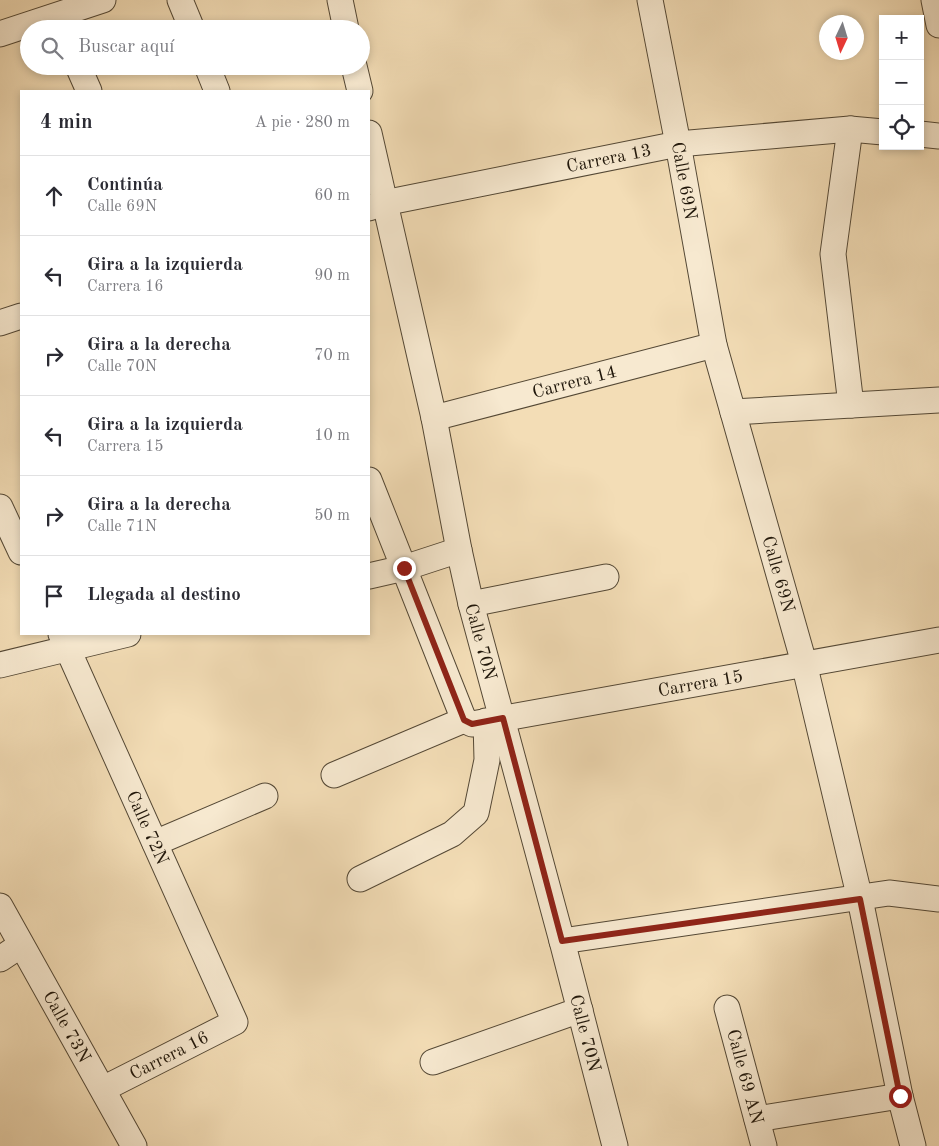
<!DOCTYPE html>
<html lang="es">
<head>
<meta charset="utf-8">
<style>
  :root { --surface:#fff; --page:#f7f7f7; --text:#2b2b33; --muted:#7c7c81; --line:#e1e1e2 }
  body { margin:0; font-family:"Old Standard TT",serif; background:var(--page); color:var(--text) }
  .controls { position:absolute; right:15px; top:15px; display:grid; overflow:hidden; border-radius:0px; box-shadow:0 2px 8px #0003 }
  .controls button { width:45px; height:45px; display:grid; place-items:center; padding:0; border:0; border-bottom:1px solid var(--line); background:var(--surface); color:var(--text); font:25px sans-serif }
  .compass { position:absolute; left:819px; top:15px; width:45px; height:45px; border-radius:50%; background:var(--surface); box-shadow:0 2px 8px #0003; rotate:184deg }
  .stop { position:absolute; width:15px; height:15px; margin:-11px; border:4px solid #8f2418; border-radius:50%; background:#fff }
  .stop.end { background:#8f2418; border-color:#fff; box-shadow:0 1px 5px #0008 }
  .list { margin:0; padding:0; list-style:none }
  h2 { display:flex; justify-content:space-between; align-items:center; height:65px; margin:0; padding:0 20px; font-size:21px }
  h2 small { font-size:16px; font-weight:400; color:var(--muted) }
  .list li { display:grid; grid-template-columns:32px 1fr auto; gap:15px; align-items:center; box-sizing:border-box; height:80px; padding:0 20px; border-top:1px solid var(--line) }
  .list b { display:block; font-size:19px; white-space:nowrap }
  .list p { margin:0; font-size:16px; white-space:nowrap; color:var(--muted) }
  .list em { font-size:16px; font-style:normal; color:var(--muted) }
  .icon { flex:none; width:28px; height:28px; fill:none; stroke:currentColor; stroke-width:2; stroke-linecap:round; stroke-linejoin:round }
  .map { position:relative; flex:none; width:939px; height:1146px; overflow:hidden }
  .search { position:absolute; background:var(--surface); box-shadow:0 2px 8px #0003; left:20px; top:20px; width:350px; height:55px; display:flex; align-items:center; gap:12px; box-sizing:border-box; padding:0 18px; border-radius:28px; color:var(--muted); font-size:19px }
  .panel { position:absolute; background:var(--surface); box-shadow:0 2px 8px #0003; left:20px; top:90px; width:350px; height:545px; border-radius:0px }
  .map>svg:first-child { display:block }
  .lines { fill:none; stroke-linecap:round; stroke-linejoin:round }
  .street-casing { stroke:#544835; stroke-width:27 }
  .street { stroke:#f7e9d0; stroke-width:25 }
  .route { stroke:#8f2418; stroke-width:6 }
  .labels { text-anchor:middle; stroke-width:4; stroke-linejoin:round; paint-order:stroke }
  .street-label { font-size:18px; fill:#1f160a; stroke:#f7e9d0 }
</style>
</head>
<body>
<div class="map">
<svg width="939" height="1146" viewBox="0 0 939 1146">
  <rect width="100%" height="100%" fill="#f3ddb6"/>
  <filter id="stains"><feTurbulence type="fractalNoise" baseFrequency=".004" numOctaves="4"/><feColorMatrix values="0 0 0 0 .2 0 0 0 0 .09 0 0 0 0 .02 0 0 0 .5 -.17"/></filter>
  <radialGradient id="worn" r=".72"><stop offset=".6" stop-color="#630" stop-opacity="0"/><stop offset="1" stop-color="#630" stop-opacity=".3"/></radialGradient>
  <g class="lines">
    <!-- street casing -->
    <g class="street-casing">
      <g id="street">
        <path d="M 180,0 L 192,29"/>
        <path d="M 340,0 L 346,29"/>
        <path id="s1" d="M 650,0 L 678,144 L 714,345 L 804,663 L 860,899 L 900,1096 L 913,1146"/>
        <path d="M 934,0 L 939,25"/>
        <path d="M 0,34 L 103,0"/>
        <path d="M 78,66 L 89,91"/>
        <path d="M 207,66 L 217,91"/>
        <path d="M 354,66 L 360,91"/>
        <path d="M 850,129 L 833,254 L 851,405"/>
        <path id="s2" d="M 369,133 L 434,418 L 459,550 L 471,604 L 562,941 L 615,1146"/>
        <path d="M 920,134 L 939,136"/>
        <path id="s3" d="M 369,208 L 384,203 L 678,144 L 850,129 L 883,132"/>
        <path d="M 0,323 L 21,316"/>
        <path d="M 733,412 L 939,400"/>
        <path id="s4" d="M 434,418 L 714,345"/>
        <path d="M 369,480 L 464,720"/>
        <path d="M 0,507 L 21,552"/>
        <path d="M 369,576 L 404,568 L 459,550"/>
        <path d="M 471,604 L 606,577"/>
        <path id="s5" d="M 61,634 L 235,1022 L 103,1089"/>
        <path d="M 0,665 L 128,634"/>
        <path id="s6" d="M 464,720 L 472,724 L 939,640"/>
        <path d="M 334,775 L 464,720"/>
        <path d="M 155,843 L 265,796"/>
        <path d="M 360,879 L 452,834 L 476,813 L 487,760 L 486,721"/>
        <path id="s7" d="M 0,906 L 134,1146"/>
        <path d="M 562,941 L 889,893 L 939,899"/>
        <path d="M 0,959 L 21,945"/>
        <path id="s8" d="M 727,1008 L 764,1146"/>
        <path d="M 433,1062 L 580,1010"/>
        <path d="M 757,1119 L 900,1096"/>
      </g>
    </g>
    <!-- street -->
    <use href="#street" class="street"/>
  </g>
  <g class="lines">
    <!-- route -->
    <path class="route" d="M 404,568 L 464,720 L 472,724 L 503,718 L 562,941 L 860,899 L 900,1096"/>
  </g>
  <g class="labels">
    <!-- street labels -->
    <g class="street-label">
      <text dy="6" stroke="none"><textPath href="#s3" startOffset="245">Carrera 13</textPath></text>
      <text dy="6" stroke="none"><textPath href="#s1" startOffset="184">Calle 69N</textPath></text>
      <text dy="6" stroke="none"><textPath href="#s4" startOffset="145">Carrera 14</textPath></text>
      <text dy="6" stroke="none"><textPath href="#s1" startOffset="589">Calle 69N</textPath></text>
      <text dy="6" stroke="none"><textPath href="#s2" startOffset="521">Calle 70N</textPath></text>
      <text dy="6" stroke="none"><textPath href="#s6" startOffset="241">Carrera 15</textPath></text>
      <text dy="6" stroke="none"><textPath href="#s5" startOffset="212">Calle 72N</textPath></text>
      <text dy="6" stroke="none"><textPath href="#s7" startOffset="138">Calle 73N</textPath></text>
      <text dy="6" stroke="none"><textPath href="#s2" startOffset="926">Calle 70N</textPath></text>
      <text transform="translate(169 1055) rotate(-27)" y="6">Carrera 16</text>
      <text dy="6" stroke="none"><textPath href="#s8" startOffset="71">Calle 69 AN</textPath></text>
    </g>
  </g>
  <rect width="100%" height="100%" filter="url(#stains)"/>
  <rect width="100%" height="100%" fill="url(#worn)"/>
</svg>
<div class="controls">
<button>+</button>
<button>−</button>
<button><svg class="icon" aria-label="locate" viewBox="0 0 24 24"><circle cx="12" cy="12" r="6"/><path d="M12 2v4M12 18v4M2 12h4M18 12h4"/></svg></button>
</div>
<svg class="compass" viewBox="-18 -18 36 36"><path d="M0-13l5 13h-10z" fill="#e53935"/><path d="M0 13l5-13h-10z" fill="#7c7c81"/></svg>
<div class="stop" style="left:900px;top:1096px"></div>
<div class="stop end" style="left:404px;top:568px"></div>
<div class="search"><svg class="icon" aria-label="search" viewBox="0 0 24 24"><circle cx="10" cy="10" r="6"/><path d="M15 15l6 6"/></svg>Buscar aquí</div>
<section class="panel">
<h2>4 min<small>A pie · 280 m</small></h2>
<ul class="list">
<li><svg class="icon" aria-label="ahead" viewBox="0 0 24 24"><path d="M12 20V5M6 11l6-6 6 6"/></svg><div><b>Continúa</b><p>Calle 69N</p></div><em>60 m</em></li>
<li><svg class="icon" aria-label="left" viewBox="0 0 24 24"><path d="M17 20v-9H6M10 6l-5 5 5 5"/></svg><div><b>Gira a la izquierda</b><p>Carrera 16</p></div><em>90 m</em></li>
<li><svg class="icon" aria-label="right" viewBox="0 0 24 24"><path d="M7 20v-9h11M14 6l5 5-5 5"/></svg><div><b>Gira a la derecha</b><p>Calle 70N</p></div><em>70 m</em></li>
<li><svg class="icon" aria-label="left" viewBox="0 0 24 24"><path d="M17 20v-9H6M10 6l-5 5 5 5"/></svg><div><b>Gira a la izquierda</b><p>Carrera 15</p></div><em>10 m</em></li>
<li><svg class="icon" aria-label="right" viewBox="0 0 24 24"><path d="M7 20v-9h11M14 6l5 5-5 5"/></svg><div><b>Gira a la derecha</b><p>Calle 71N</p></div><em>50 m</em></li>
<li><svg class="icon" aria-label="arrive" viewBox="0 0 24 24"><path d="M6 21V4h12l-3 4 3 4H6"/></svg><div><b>Llegada al destino</b></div></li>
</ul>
</section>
</div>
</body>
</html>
